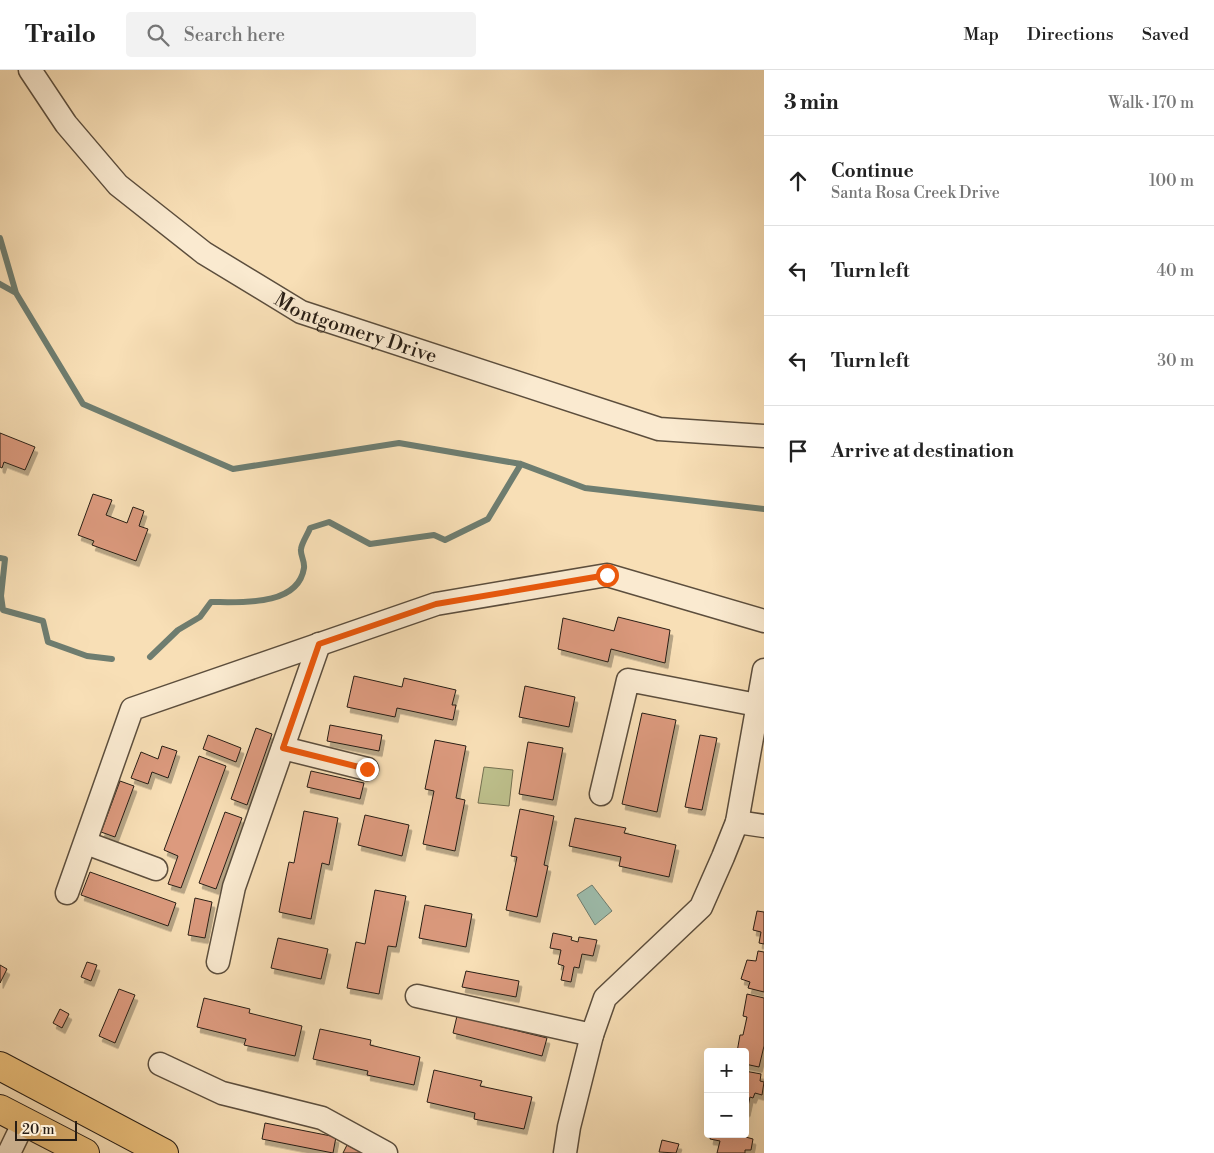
<!DOCTYPE html>
<html lang="en">
<head>
<meta charset="utf-8">
<style>
  :root { --surface:#fff; --page:#f2f2f2; --text:#222; --muted:#767676; --line:#e0e0e0 }
  body { margin:0; font-family:"Libre Bodoni",serif; background:var(--page); color:var(--text) }
  .controls { position:absolute; right:15px; bottom:15px; display:grid; overflow:hidden; border-radius:5px; box-shadow:0 5px 20px #0002 }
  .controls button { width:45px; height:45px; display:grid; place-items:center; padding:0; border:0; border-bottom:1px solid var(--line); background:var(--surface); color:var(--text); font:25px sans-serif }
  .scale { position:absolute; left:15px; bottom:12px; width:62px; box-sizing:border-box; padding-left:5px; border:2px solid #281e15; border-top:0; font-size:14px; line-height:18px; white-space:nowrap; color:#281e15; -webkit-text-stroke:4px #faead0; paint-order:stroke }
  .stop { position:absolute; width:15px; height:15px; margin:-11px; border:4px solid #ea580c; border-radius:50%; background:#fff }
  .stop.end { background:#ea580c; border-color:#fff; box-shadow:0 1px 5px #0008 }
  .list { margin:0; padding:0; list-style:none }
  h2 { display:flex; justify-content:space-between; align-items:center; height:65px; margin:0; padding:0 20px; font-size:21px }
  h2 small { font-size:16px; font-weight:400; color:var(--muted) }
  .list li { display:grid; grid-template-columns:32px 1fr auto; gap:15px; align-items:center; box-sizing:border-box; height:90px; padding:0 20px; border-top:1px solid var(--line) }
  .list b { display:block; font-size:19px; white-space:nowrap }
  .list p { margin:0; font-size:16px; white-space:nowrap; color:var(--muted) }
  .list em { font-size:16px; font-style:normal; color:var(--muted) }
  .icon { flex:none; width:28px; height:28px; fill:none; stroke:currentColor; stroke-width:2; stroke-linecap:round; stroke-linejoin:round }
  .map { position:relative; flex:none; width:764px; height:1083px; overflow:hidden }
  header { display:flex; align-items:center; gap:30px; box-sizing:border-box; height:70px; padding:0 25px; background:var(--surface); border-bottom:1px solid var(--line) }
  header strong { font-size:24px }
  nav { display:flex; gap:28px; margin-inline-start:auto; font-size:18px }
  .search { width:350px; height:45px; background:var(--page); display:flex; align-items:center; gap:12px; box-sizing:border-box; padding:0 18px; border-radius:5px; color:var(--muted); font-size:19px }
  main { display:flex }
  aside { flex:1; background:var(--surface) }
  .map>svg:first-child { display:block }
  .green { fill:#bec18d; stroke:#737051 }
  .water { fill:#9dbdad; stroke:#6e7d70 }
  .lines { fill:none; stroke-linecap:round; stroke-linejoin:round }
  .stream { stroke:#6e7d70; stroke-width:6 }
  .building { fill:#dc9a7e; stroke:#281e15; filter:url(#shadow) }
  .minor-casing { stroke:#5c4e3d; stroke-width:25 }
  .major-casing { stroke:#281e15; stroke-width:30 }
  .minor { stroke:#faead0; stroke-width:22 }
  .major { stroke:#ecc07b; stroke-width:28 }
  .route { stroke:#ea580c; stroke-width:6 }
  .labels { text-anchor:middle; stroke-width:4; stroke-linejoin:round; paint-order:stroke }
  .street-label { font-size:20px; fill:#281e15; stroke:#faead0 }
</style>
</head>
<body>
<header>
<strong>Trailo</strong>
<div class="search"><svg class="icon" aria-label="search" viewBox="0 0 24 24"><circle cx="10" cy="10" r="6"/><path d="M15 15l6 6"/></svg>Search here</div>
<nav><a>Map</a><a>Directions</a><a>Saved</a></nav>
</header>
<main>
<div class="map">
<svg width="764" height="1083" viewBox="0 0 764 1083">
  <defs>
    <filter id="shadow"><feDropShadow dx="3" dy="5.5" stdDeviation="0" flood-color="#0004"/></filter>
  </defs>
  <rect width="100%" height="100%" fill="#f8dfb6"/>
  <filter id="stains"><feTurbulence type="fractalNoise" baseFrequency=".004" numOctaves="4"/><feColorMatrix values="0 0 0 0 .2 0 0 0 0 .09 0 0 0 0 .02 0 0 0 .5 -.17"/></filter>
  <radialGradient id="worn" r=".72"><stop offset=".6" stop-color="#630" stop-opacity="0"/><stop offset="1" stop-color="#630" stop-opacity=".3"/></radialGradient>
  <!-- green -->
  <path class="green" d="M 484,697 L 513,700 L 509,736 L 478,733 Z"/>
  <!-- water -->
  <path class="water" d="M 592,815 L 612,841 L 595,855 L 577,825 Z"/>
  <g class="lines">
    <!-- stream -->
    <path class="stream" d="M 0,168 L 16,223 L 83,334 L 233,399 L 399,373 L 521,394 L 585,418 L 764,439
      M 0,214 L 16,223
      M 0,488 L 5,489 L 1,526 L 3,540 L 43,551 L 48,572 L 87,586 L 112,589
      M 150,587 L 178,560 L 200,547 L 211,532 C 240,532 298,537 304,498 C 305,491 300,485 301,479 C 302,472 308,464 310,458 L 329,452 L 370,474 L 434,465 L 445,470 L 488,449 L 521,394"/>
  </g>
  <!-- building -->
  <path class="building" d="M 0,363 L 35,377 L 25,400 L 4,392 L 2,398 L 0,397 Z
    M 93,424 L 112,430 L 106,445 L 127,453 L 133,437 L 144,441 L 139,456 L 148,459 L 136,491 L 92,475 L 94,471 L 78,465 Z
    M 618,547 L 670,560 L 665,593 L 611,579 L 608,592 L 558,579 L 563,548 L 614,561 Z
    M 354,606 L 402,617 L 404,608 L 456,620 L 452,635 L 456,635 L 453,650 L 397,638 L 395,647 L 347,637 Z
    M 525,616 L 575,627 L 569,657 L 519,647 Z
    M 642,643 L 676,650 L 657,742 L 622,734 Z
    M 330,655 L 382,665 L 379,681 L 327,671 Z
    M 256,658 L 272,664 L 247,735 L 231,729 Z
    M 208,665 L 241,678 L 236,692 L 203,679 Z
    M 700,665 L 717,668 L 702,740 L 685,737 Z
    M 435,670 L 466,676 L 456,728 L 465,730 L 455,781 L 423,774 L 434,721 L 425,719 Z
    M 528,672 L 563,678 L 553,730 L 519,724 Z
    M 162,676 L 177,681 L 168,708 L 152,702 L 148,714 L 131,708 L 141,682 L 158,689 Z
    M 199,686 L 226,696 L 181,818 L 168,814 L 178,786 L 164,780 Z
    M 311,701 L 364,713 L 360,729 L 307,717 Z
    M 120,711 L 134,716 L 115,767 L 101,762 Z
    M 520,739 L 554,746 L 544,795 L 548,796 L 537,847 L 506,840 L 517,787 L 511,786 Z
    M 304,741 L 338,748 L 329,795 L 322,793 L 311,849 L 279,842 L 289,792 L 294,793 Z
    M 225,742 L 242,748 L 216,819 L 199,813 Z
    M 365,745 L 409,755 L 402,786 L 358,775 Z
    M 575,748 L 626,758 L 624,763 L 676,775 L 669,807 L 619,796 L 621,787 L 569,776 Z
    M 90,802 L 176,833 L 168,856 L 81,825 Z
    M 375,820 L 406,826 L 396,877 L 388,876 L 379,924 L 347,918 L 356,872 L 365,874 Z
    M 195,828 L 212,832 L 205,868 L 188,865 Z
    M 425,835 L 472,844 L 466,877 L 419,868 Z
    M 757,841 L 764,842 L 764,874 L 759,873 L 761,862 L 753,860 Z
    M 553,863 L 572,867 L 571,870 L 578,872 L 579,867 L 597,870 L 593,886 L 582,884 L 579,898 L 574,897 L 571,912 L 561,910 L 564,896 L 558,894 L 561,880 L 550,878 Z
    M 278,868 L 328,879 L 321,909 L 271,898 Z
    M 758,881 L 764,882 L 764,922 L 748,918 L 750,912 L 741,909 L 747,890 L 756,891 Z
    M 87,892 L 97,895 L 91,911 L 81,907 Z
    M 0,895 L 7,899 L 0,913 Z
    M 466,901 L 519,911 L 516,927 L 462,917 Z
    M 119,919 L 135,925 L 115,973 L 99,966 Z
    M 747,924 L 764,928 L 764,976 L 759,997 L 745,994 L 745,982 L 737,982 L 740,965 L 743,965 L 747,947 L 743,946 Z
    M 204,928 L 250,939 L 249,943 L 302,956 L 295,986 L 244,975 L 246,969 L 197,957 Z
    M 60,939 L 69,944 L 62,958 L 53,953 Z
    M 457,946 L 547,968 L 542,986 L 453,963 Z
    M 320,959 L 371,970 L 370,975 L 420,987 L 414,1015 L 367,1005 L 368,1001 L 313,989 Z
    M 434,1000 L 482,1011 L 480,1016 L 532,1027 L 524,1059 L 474,1049 L 475,1043 L 427,1032 Z
    M 745,1001 L 761,1004 L 760,1011 L 764,1012 L 762,1025 L 755,1023 L 753,1028 L 750,1027 L 747,1041 L 745,1041 Z
    M 265,1053 L 336,1067 L 333,1083 L 262,1069 Z
    M 711,1064 L 743,1064 L 742,1066 L 753,1069 L 751,1080 L 745,1080 L 745,1083 L 717,1083 L 720,1071 L 710,1069 Z
    M 662,1070 L 679,1074 L 676,1083 L 659,1082 Z
    M 347,1075 L 362,1083 L 343,1083 Z"/>
  <g class="lines">
    <!-- minor casing -->
    <g class="minor-casing">
      <g id="minor">
        <path id="s1" d="M 30,0 L 66,54 L 118,115 L 204,183 L 301,242 L 659,359 L 764,366"/>
        <path d="M 283,678 L 367,699"/>
        <path d="M 601,724 L 628,610 L 757,635"/>
        <path d="M 737,752 L 764,756"/>
        <path d="M 86,773 L 156,799"/>
        <path d="M 67,823 L 132,639 L 436,534 L 607,505 L 764,551"/>
        <path d="M 218,892 L 234,817 L 319,574"/>
        <path d="M 417,926 L 592,965"/>
        <path d="M 160,994 L 222,1023 L 322,1048 L 386,1083"/>
        <path d="M 9,1083 L 24,1052"/>
        <path d="M 565,1083 L 569,1057 L 592,965 L 605,928 L 701,837 L 723,787 L 737,752 L 764,600"/>
      </g>
    </g>
    <!-- major casing -->
    <g class="major-casing">
      <path id="major" d="M 0,996 L 164,1083
        M 0,1039 L 85,1083"/>
    </g>
    <!-- minor -->
    <use href="#minor" class="minor"/>
    <!-- major -->
    <use href="#major" class="major"/>
  </g>
  <g class="lines">
    <!-- route -->
    <path class="route" d="M 367,699 L 283,678 L 319,574 L 436,534 L 607,505"/>
  </g>
  <g class="labels">
    <!-- street labels -->
    <g class="street-label">
      <text dy="7" stroke="none"><textPath href="#s1" startOffset="425">Montgomery Drive</textPath></text>
    </g>
  </g>
  <rect width="100%" height="100%" filter="url(#stains)"/>
  <rect width="100%" height="100%" fill="url(#worn)"/>
</svg>
<div class="controls">
<button>+</button>
<button>−</button>
</div>
<div class="scale">20 m</div>
<div class="stop" style="left:607px;top:505px"></div>
<div class="stop end" style="left:367px;top:699px"></div>
</div>
<aside>
<h2>3 min<small>Walk · 170 m</small></h2>
<ul class="list">
<li><svg class="icon" aria-label="ahead" viewBox="0 0 24 24"><path d="M12 20V5M6 11l6-6 6 6"/></svg><div><b>Continue</b><p>Santa Rosa Creek Drive</p></div><em>100 m</em></li>
<li><svg class="icon" aria-label="left" viewBox="0 0 24 24"><path d="M17 20v-9H6M10 6l-5 5 5 5"/></svg><div><b>Turn left</b></div><em>40 m</em></li>
<li><svg class="icon" aria-label="left" viewBox="0 0 24 24"><path d="M17 20v-9H6M10 6l-5 5 5 5"/></svg><div><b>Turn left</b></div><em>30 m</em></li>
<li><svg class="icon" aria-label="arrive" viewBox="0 0 24 24"><path d="M6 21V4h12l-3 4 3 4H6"/></svg><div><b>Arrive at destination</b></div></li>
</ul>
</aside>
</main>
</body>
</html>
